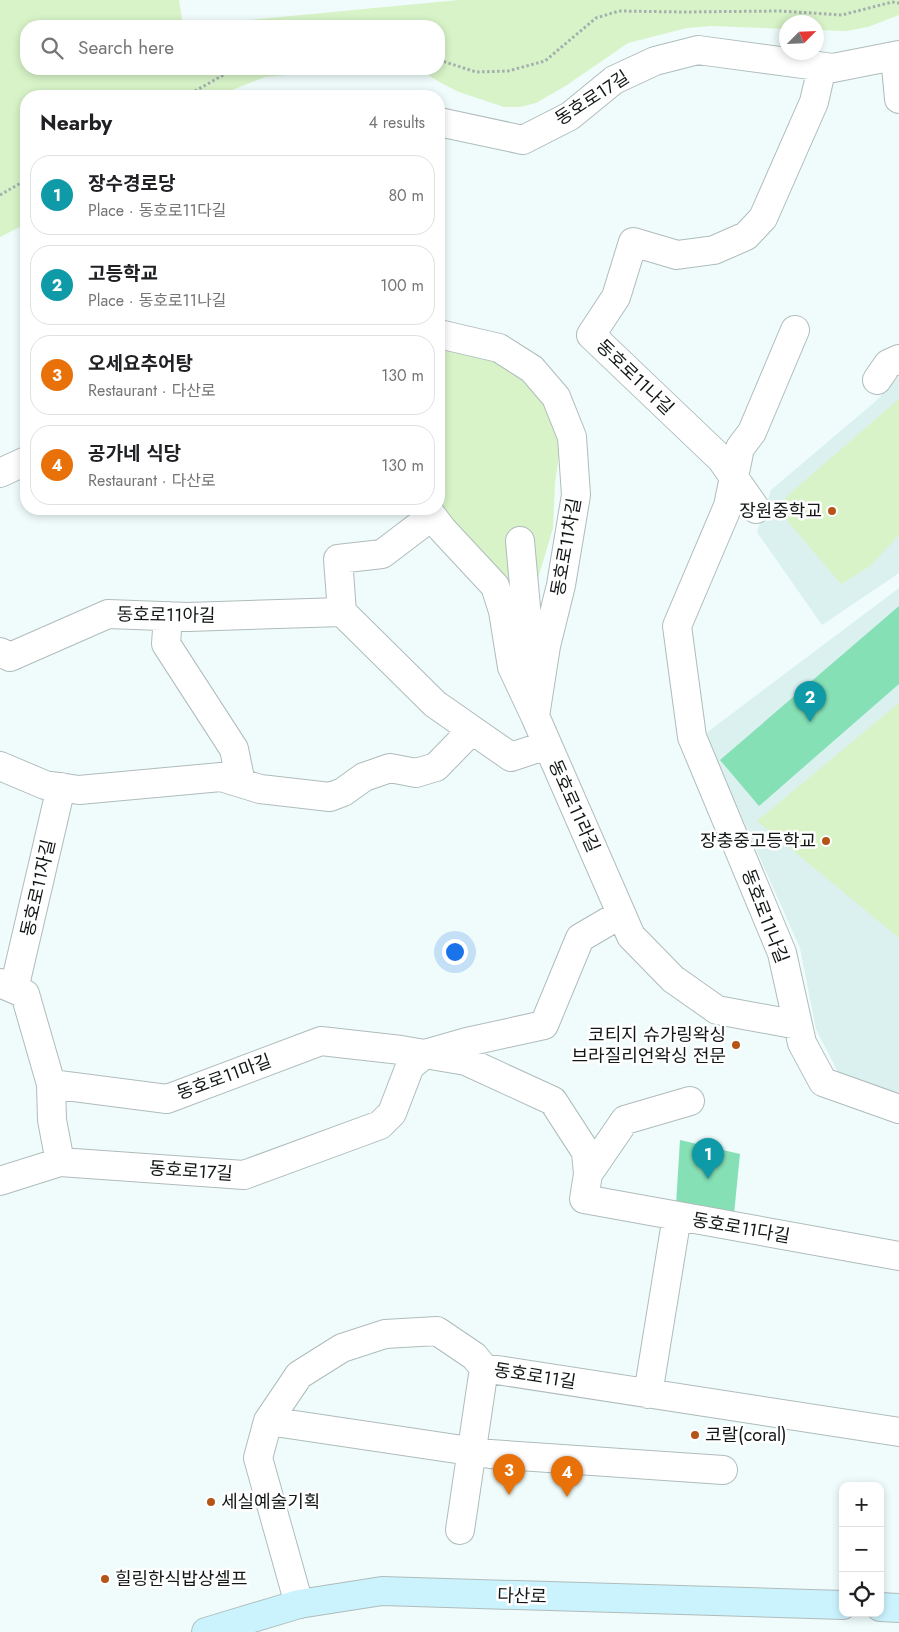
<!DOCTYPE html>
<html lang="en">
<head>
<meta charset="utf-8">
<style>
  :root { --surface:#fff; --page:#f6f6f6; --text:#202124; --muted:#757577; --line:#e0e0e0; --accent:#7c3aed }
  body { margin:0; font-family:Jost,"Noto Sans KR",sans-serif; background:var(--page); color:var(--text) }
  .controls { position:absolute; right:15px; bottom:15px; display:grid; overflow:hidden; border-radius:10px; box-shadow:0 2px 8px #0003 }
  .controls button { width:45px; height:45px; display:grid; place-items:center; padding:0; border:0; border-bottom:1px solid var(--line); background:var(--surface); color:var(--text); font:25px sans-serif }
  .compass { position:absolute; left:779px; top:15px; width:45px; height:45px; border-radius:50%; background:var(--surface); box-shadow:0 2px 8px #0003; rotate:66deg }
  .you { position:absolute; left:454px; top:951px; width:18px; height:18px; margin:-12px; border:4px solid #fff; border-radius:50%; background:#1a73e8; box-shadow:0 0 0 8px #1a73e833 }
  .badge { display:grid; place-items:center; width:32px; height:32px; border-radius:50%; background:var(--accent); color:#fff; font-size:16px; font-weight:700 }
  .pin { position:absolute; translate:-50% -41px; filter:drop-shadow(0 1px 2px #0008) }
  .pin::after { content:''; position:absolute; top:26px; width:18px; height:15px; background:inherit; clip-path:polygon(0 0,100% 0,50% 100%) }
  .list { margin:0; padding:0; list-style:none }
  h2 { display:flex; justify-content:space-between; align-items:center; height:65px; margin:0; padding:0 20px; font-size:21px }
  h2 small { font-size:16px; font-weight:400; color:var(--muted) }
  .list li { display:grid; grid-template-columns:32px 1fr auto; gap:15px; align-items:center; box-sizing:border-box; height:80px; margin:0 10px 10px; padding:0 10px; border:1px solid var(--line); border-radius:20px }
  .list b { display:block; font-size:19px; white-space:nowrap }
  .list p { margin:0; font-size:16px; white-space:nowrap; color:var(--muted) }
  .list em { font-size:16px; font-style:normal; color:var(--muted) }
  .icon { flex:none; width:28px; height:28px; fill:none; stroke:currentColor; stroke-width:2; stroke-linecap:round; stroke-linejoin:round }
  .map { position:relative; flex:none; width:899px; height:1632px; overflow:hidden }
  .search { position:absolute; background:var(--surface); box-shadow:0 2px 8px #0003; left:20px; top:20px; width:425px; height:55px; display:flex; align-items:center; gap:12px; box-sizing:border-box; padding:0 18px; border-radius:20px; color:var(--muted); font-size:19px }
  .panel { position:absolute; background:var(--surface); box-shadow:0 2px 8px #0003; left:20px; top:90px; width:425px; height:425px; border-radius:20px }
  .map>svg:first-child { display:block }
  .built { fill:#daf1ef }
  .green { fill:#d7f3c7 }
  .building { fill:#85e0b6 }
  .lines { fill:none; stroke-linecap:round; stroke-linejoin:round }
  .minor-casing { stroke:#afbcbb; stroke-width:30 }
  .secondary-casing { stroke:#afbcbb; stroke-width:30 }
  .path { stroke:#a5afae; stroke-width:3; stroke-dasharray:2.5 2.5; stroke-linecap:butt }
  .minor { stroke:#fff; stroke-width:28 }
  .secondary { stroke:#cbf3fe; stroke-width:28 }
  .poi-dot { fill:#b65418; stroke:#fff; stroke-width:2 }
  .labels { text-anchor:middle; stroke-width:5; stroke-linejoin:round; paint-order:stroke }
  .street-label { font-size:18px; fill:#131717; stroke:#fff }
  .poi-label { font-size:18px; fill:#131717; stroke:#fff; text-anchor:end }
</style>
</head>
<body>
<div class="map">
<svg width="899" height="1632" viewBox="0 0 899 1632">
  <rect width="100%" height="100%" fill="#effcfb"/>
  <!-- built -->
  <path class="built" d="M 899,376 L 899,573 L 822,625 L 757,532 L 771,490 L 876,401 Z
    M 899,588 L 899,1093 L 839,1074 L 816,1029 L 800,948 L 705,734 Z"/>
  <!-- green -->
  <path class="green" d="M 0,0 L 179,0 L 183,26 L 26,26 L 26,69 L 332,69 L 313,75 L 289,75 L 265,77 L 217,96 L 26,96 L 26,224 L 0,237 Z
    M 459,0 L 899,0 L 899,15 L 868,27 L 846,31 L 817,30 L 816,22 L 786,22 L 786,29 L 711,26 L 687,28 L 628,43 L 567,85 L 536,103 L 520,107 L 504,107 L 459,92 L 443,84 L 418,69 L 439,69 L 439,26 L 185,26 Z
    M 439,342 L 467,348 L 528,377 L 550,410 L 560,449 L 555,483 L 553,528 L 533,595 L 503,591 L 439,509 Z
    M 899,399 L 899,535 L 870,566 L 841,584 L 779,511 L 787,496 Z
    M 899,703 L 899,938 L 757,821 Z"/>
  <!-- building -->
  <path class="building" d="M 899,606 L 899,684 L 759,806 L 720,760 Z
    M 680,1140 L 740,1154 L 734,1214 L 676,1205 Z"/>
  <g class="lines">
    <!-- minor casing -->
    <g class="minor-casing">
      <path id="minor" d="M 895,56 L 899,99
        M 439,122 L 523,140 L 570,116 L 614,80 L 655,61 L 698,50 L 833,68 L 899,55
        M 795,330 L 752,432 L 740,448 L 728,506 L 677,626 L 692,737 L 782,953 L 802,1043 L 823,1082 L 899,1109
        M 439,334 L 499,348 L 532,369 L 556,397 L 572,437 L 576,495 L 561,585 L 546,646 L 535,716
        M 877,380 L 888,364 L 899,359
        M 0,473 L 26,461
        M 427,509 L 442,529 L 495,586 L 503,611 L 512,667 L 535,716 L 631,936 L 673,979 L 717,1010 L 798,1025
        M 756,509 L 721,459 L 591,335 L 616,297 L 633,242 L 677,255 L 714,250 L 746,236 L 763,218 L 814,102 L 822,67
        M 520,541 L 530,652 L 539,672
        M 342,612 L 338,559 L 382,554 L 432,516
        M 168,616 L 166,644 L 234,749 L 241,783
        M 0,652 L 10,657 L 108,614 L 188,617 L 342,612 L 435,704 L 511,757 L 547,745
        M 0,766 L 45,785 L 79,790 L 221,777 L 260,789 L 330,797 L 343,792 L 364,777 L 390,768 L 416,773 L 436,767 L 472,730
        M 0,983 L 25,994 L 51,1084 L 167,1099 L 321,1041 L 401,1050 L 466,1061 L 553,1101 L 586,1152 L 588,1174 L 584,1199 L 899,1256
        M 14,989 L 61,787
        M 51,1084 L 52,1120 L 60,1162
        M 588,1174 L 625,1120 L 690,1101
        M 0,1181 L 60,1162 L 244,1175 L 380,1125 L 392,1113 L 410,1066 L 425,1054 L 467,1042 L 544,1025 L 580,938 L 621,914
        M 648,1394 L 677,1216
        M 268,1421 L 490,1454 L 723,1470
        M 460,1530 L 484,1368
        M 299,1604 L 258,1458 L 268,1421 L 299,1375 L 342,1348 L 385,1334 L 437,1331 L 474,1356 L 484,1368 L 899,1432"/>
    </g>
    <!-- secondary casing -->
    <g class="secondary-casing">
      <path id="secondary" d="M 880,1607 L 899,1608
        M 206,1632 L 299,1604 L 382,1591 L 843,1605"/>
    </g>
    <!-- path -->
    <path class="path" d="M 439,60 L 476,72 L 508,71 L 545,61 L 596,18 L 619,11 L 682,12 L 780,11 L 842,15 L 892,2 L 899,3
      M 181,96 L 188,95 L 234,69
      M 0,195 L 26,180"/>
    <!-- minor -->
    <use href="#minor" class="minor"/>
    <!-- secondary -->
    <use href="#secondary" class="secondary"/>
  </g>
  <!-- markers -->
  <g class="poi-dot">
    <circle cx="832" cy="511" r="5"/>
    <circle cx="826" cy="841" r="5"/>
    <circle cx="736" cy="1045" r="5"/>
    <circle cx="695" cy="1435" r="5"/>
    <circle cx="211" cy="1502" r="5"/>
    <circle cx="105" cy="1579" r="5"/>
  </g>
  <g class="labels">
    <!-- street labels -->
    <g class="street-label">
      <text transform="translate(592 98) rotate(-33)" y="6">동호로17길</text>
      <text transform="translate(635 377) rotate(44)" y="6">동호로11나길</text>
      <text transform="translate(566 547) rotate(-80)" y="6">동호로11차길</text>
      <text transform="translate(166 615) rotate(1)" y="6">동호로11아길</text>
      <text transform="translate(574 806) rotate(66)" y="6">동호로11라길</text>
      <text transform="translate(38 888) rotate(-77)" y="6">동호로11자길</text>
      <text transform="translate(765 916) rotate(69)" y="6">동호로11나길</text>
      <text transform="translate(224 1077) rotate(-20)" y="6">동호로11마길</text>
      <text transform="translate(191 1171) rotate(4)" y="6">동호로17길</text>
      <text transform="translate(741 1228) rotate(10)" y="6">동호로11다길</text>
      <text transform="translate(535 1376) rotate(9)" y="6">동호로11길</text>
      <text transform="translate(522 1596) rotate(2)" y="6">다산로</text>
    </g>
    <!-- poi labels -->
    <g class="poi-label">
      <text x="822" y="517">장원중학교</text>
      <text x="816" y="847">장충중고등학교</text>
      <text x="726" y="1041">코티지 슈가링왁싱<tspan x="726" dy="21">브라질리언왁싱 전문</tspan></text>
      <text x="705" y="1441" text-anchor="start">코랄(coral)</text>
      <text x="221" y="1508" text-anchor="start">세실예술기획</text>
      <text x="115" y="1585" text-anchor="start">힐링한식밥상셀프</text>
    </g>
  </g>
</svg>
<div class="controls">
<button>+</button>
<button>−</button>
<button><svg class="icon" aria-label="locate" viewBox="0 0 24 24"><circle cx="12" cy="12" r="6"/><path d="M12 2v4M12 18v4M2 12h4M18 12h4"/></svg></button>
</div>
<svg class="compass" viewBox="-18 -18 36 36"><path d="M0-13l5 13h-10z" fill="#e53935"/><path d="M0 13l5-13h-10z" fill="#757577"/></svg>
<div class="you"></div>
<div class="pin badge" style="left:708px;top:1179px;background:#0f9aa8">1</div>
<div class="pin badge" style="left:810px;top:722px;background:#0f9aa8">2</div>
<div class="pin badge" style="left:509px;top:1495px;background:#e8710a">3</div>
<div class="pin badge" style="left:567px;top:1497px;background:#e8710a">4</div>
<div class="search"><svg class="icon" aria-label="search" viewBox="0 0 24 24"><circle cx="10" cy="10" r="6"/><path d="M15 15l6 6"/></svg>Search here</div>
<section class="panel">
<h2>Nearby<small>4 results</small></h2>
<ul class="list">
<li><span class="badge" style="background:#0f9aa8">1</span><div><b>장수경로당</b><p>Place · 동호로11다길</p></div><em>80 m</em></li>
<li><span class="badge" style="background:#0f9aa8">2</span><div><b>고등학교</b><p>Place · 동호로11나길</p></div><em>100 m</em></li>
<li><span class="badge" style="background:#e8710a">3</span><div><b>오세요추어탕</b><p>Restaurant · 다산로</p></div><em>130 m</em></li>
<li><span class="badge" style="background:#e8710a">4</span><div><b>공가네 식당</b><p>Restaurant · 다산로</p></div><em>130 m</em></li>
</ul>
</section>
</div>
</body>
</html>
